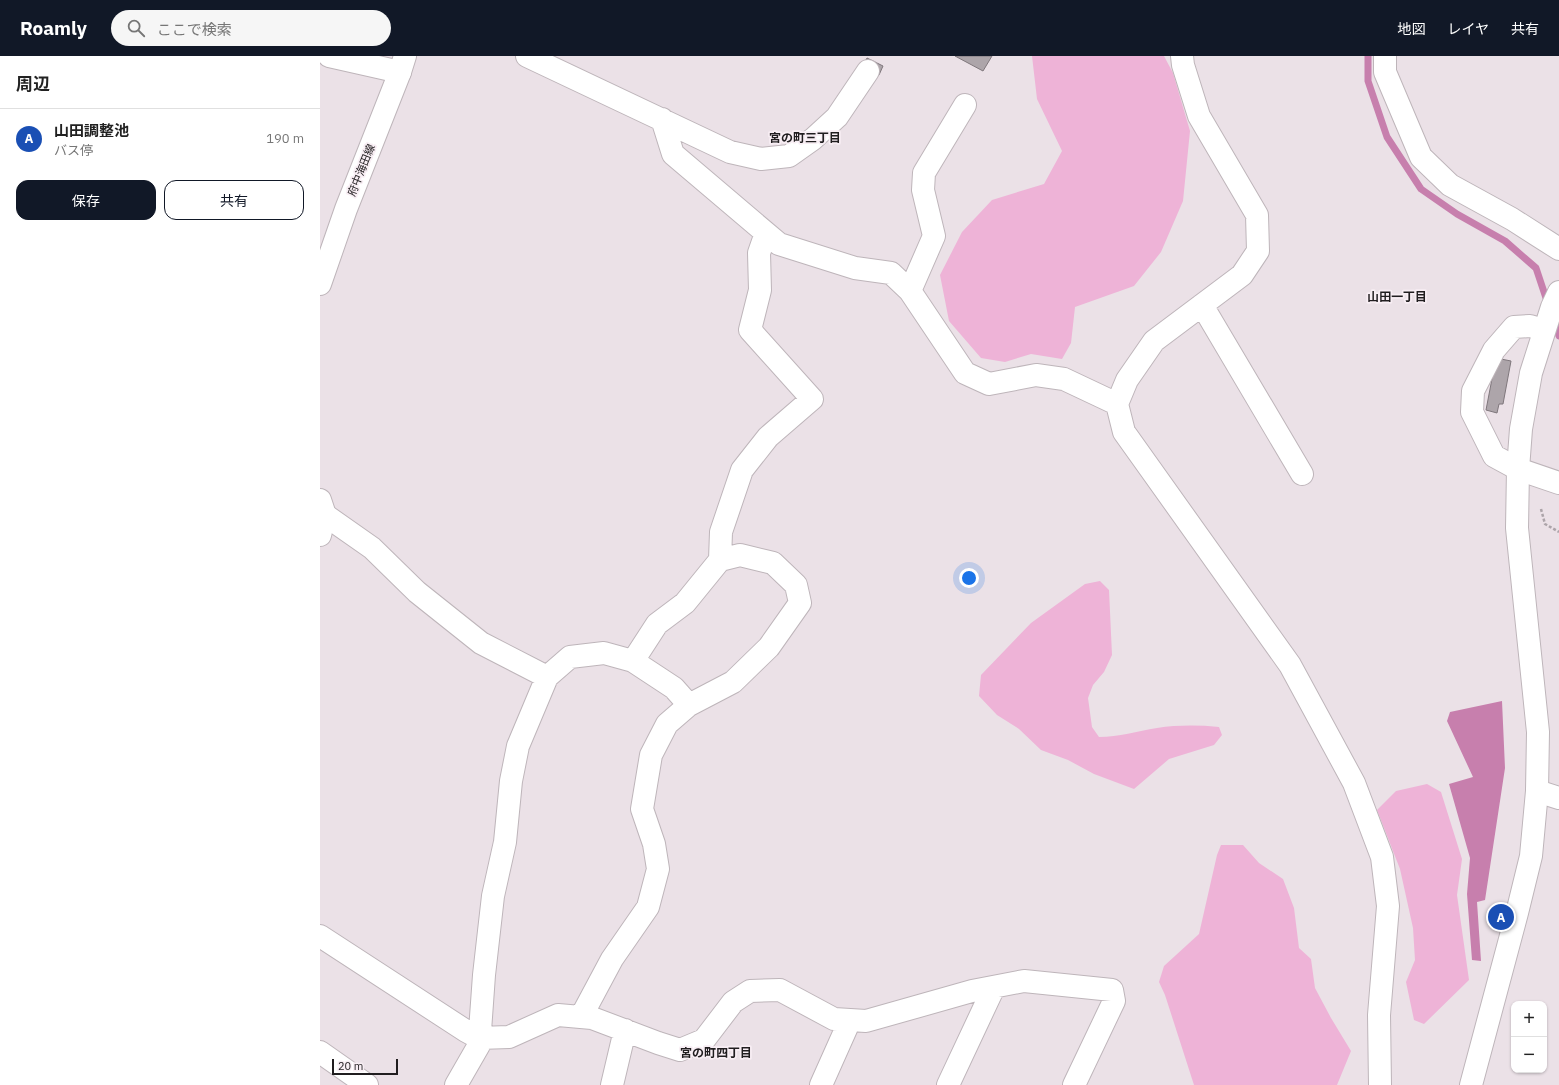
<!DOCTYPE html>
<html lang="ja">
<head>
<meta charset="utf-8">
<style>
  :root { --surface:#fff; --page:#f6f6f6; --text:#222; --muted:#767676; --line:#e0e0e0; --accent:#111827 }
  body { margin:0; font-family:"IBM Plex Sans","Noto Sans JP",sans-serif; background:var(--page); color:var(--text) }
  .controls { position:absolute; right:12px; bottom:12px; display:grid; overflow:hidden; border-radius:8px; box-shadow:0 1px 3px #0004 }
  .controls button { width:36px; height:36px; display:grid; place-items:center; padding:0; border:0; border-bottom:1px solid var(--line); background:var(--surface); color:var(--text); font:20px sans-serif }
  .scale { position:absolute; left:12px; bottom:10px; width:66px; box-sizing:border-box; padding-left:4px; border:2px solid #201d1f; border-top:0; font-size:11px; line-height:14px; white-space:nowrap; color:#201d1f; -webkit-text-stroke:3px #f8eef4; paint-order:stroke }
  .you { position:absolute; left:649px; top:522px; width:14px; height:14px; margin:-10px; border:3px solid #fff; border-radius:50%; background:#1a73e8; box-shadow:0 0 0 6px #1a73e833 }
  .badge { display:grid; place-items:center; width:26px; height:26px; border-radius:50%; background:var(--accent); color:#fff; font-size:13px; font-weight:700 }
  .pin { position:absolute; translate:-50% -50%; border:2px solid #fff; box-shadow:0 1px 4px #0006 }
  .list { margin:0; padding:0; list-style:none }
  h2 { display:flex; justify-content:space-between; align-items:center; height:52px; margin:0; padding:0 16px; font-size:17px }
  h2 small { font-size:13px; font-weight:400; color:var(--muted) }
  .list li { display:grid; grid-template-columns:26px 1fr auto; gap:12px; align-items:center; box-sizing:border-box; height:60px; padding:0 16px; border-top:1px solid var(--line) }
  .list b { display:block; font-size:15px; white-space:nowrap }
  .list p { margin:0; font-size:13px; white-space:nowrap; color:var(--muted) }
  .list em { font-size:13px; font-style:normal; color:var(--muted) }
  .actions { display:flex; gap:8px; padding:12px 16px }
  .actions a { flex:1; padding:9px 0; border:1px solid var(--accent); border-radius:12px; text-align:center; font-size:14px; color:var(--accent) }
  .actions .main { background:var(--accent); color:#fff }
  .icon { flex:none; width:22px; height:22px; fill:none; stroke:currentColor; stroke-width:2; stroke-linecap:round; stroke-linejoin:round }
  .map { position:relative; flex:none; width:1239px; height:1029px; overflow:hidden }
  header { display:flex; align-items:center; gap:24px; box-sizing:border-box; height:56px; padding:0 20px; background:var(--accent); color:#fff }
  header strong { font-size:19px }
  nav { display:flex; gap:22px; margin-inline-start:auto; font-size:14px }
  .search { width:280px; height:36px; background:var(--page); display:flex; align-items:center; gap:10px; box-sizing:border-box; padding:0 14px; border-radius:22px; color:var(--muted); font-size:15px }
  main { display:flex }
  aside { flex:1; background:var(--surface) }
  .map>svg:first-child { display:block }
  .green { fill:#eeb3d7 }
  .water { fill:#c77fad }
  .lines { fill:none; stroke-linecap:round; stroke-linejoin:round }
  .stream { stroke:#c77fad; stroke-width:7 }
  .building { fill:#ada5aa; stroke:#7f777c }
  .street-casing { stroke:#beb5ba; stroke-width:24 }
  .secondary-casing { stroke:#beb5ba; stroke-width:24 }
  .path { stroke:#aca4a9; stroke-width:2.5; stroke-dasharray:3 2; stroke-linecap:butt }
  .street { stroke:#fff; stroke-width:22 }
  .secondary { stroke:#fff; stroke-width:22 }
  .labels { text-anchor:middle; stroke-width:3.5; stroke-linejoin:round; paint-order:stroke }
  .street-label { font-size:11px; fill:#201d1f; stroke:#f8eef4 }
  .neighbourhood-label { font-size:12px; font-weight:bold; fill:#201d1f; stroke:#f8eef4 }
</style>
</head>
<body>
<header>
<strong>Roamly</strong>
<div class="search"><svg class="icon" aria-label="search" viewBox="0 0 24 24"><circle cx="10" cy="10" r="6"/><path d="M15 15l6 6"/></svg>ここで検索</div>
<nav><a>地図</a><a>レイヤ</a><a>共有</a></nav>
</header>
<main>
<aside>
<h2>周辺<small></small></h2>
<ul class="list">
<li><span class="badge" style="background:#1a4fb4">A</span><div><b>山田調整池</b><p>バス停</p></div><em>190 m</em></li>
</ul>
<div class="actions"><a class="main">保存</a><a>共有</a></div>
</aside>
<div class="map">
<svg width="1239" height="1029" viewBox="0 0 1239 1029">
  <rect width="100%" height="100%" fill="#ebe1e7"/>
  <!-- green -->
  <path class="green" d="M 712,0 L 844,0 L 853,17 L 870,75 L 863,145 L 841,196 L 814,230 L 755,251 L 751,287 L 742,303 L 711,298 L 685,306 L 661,302 L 629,265 L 620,219 L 642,176 L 672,144 L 724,128 L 742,95 L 717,43 Z
    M 780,525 L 789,534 L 792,599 L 784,616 L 773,629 L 768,642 L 772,671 L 779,681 C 799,681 817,675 837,672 C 857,669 878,669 899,671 L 902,679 L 894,689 L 849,703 L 814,733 L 774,718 L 748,704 L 721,694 L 699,673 L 677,659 L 659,640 L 661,619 L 711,567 L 765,528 Z
    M 1107,728 L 1121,736 L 1142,803 L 1137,839 L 1149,924 L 1104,968 L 1094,964 L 1086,926 L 1095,904 L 1093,872 L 1080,813 L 1057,754 L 1076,735 Z
    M 901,789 L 923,789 L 939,807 L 963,823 L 974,852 L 979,892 L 991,903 L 995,932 L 1011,962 L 1031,995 L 1017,1029 L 874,1029 L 845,939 L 839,926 L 844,910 L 879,878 L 897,799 Z"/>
  <!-- water -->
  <path class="water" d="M 1182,645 L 1185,712 L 1165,844 L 1157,846 L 1161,905 L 1152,904 L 1147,838 L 1150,802 L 1129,728 L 1153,721 L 1127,665 L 1130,656 Z"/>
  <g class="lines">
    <!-- stream -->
    <path class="stream" d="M 1048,0 L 1048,25 L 1067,81 L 1101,133 L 1137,158 L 1185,185 L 1216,212 L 1228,248
      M 1234,265 L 1239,280"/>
  </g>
  <!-- building -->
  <path class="building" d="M 635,0 L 672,0 L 663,15 Z
    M 547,2 L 563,10 L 559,19 L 543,10 Z
    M 1176,302 L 1191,305 L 1183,348 L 1179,348 L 1177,357 L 1166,354 Z"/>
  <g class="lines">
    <!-- street casing -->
    <g class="street-casing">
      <path id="street" d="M 9,0 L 80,16
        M 207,0 L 410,96 L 441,103 L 469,100 L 493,83 L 517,61 L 548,15
        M 862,0 L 863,9 L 879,60 L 937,159 L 938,195 L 922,219 L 834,285 L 807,324 L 797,348 L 804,376 L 970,609 L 1034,727 L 1062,801 L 1068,850 L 1059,959 L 1060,1029
        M 1065,0 L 1065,16 L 1101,101 L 1130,129 L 1192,163 L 1239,193
        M 342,63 L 353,98 L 459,188 L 535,212 L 571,217 L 590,235 L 645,317 L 669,328 L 716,319 L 744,323 L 797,348
        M 590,235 L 614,180 L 603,134 L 604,117 L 645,49
        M 882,249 L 982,418
        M 1224,274 L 1210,270 L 1194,271 L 1174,294 L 1153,335 L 1152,356 L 1174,400 L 1198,413 L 1239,427
        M 5,459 L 52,492 L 97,536 L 161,587 L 227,621
        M 400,504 L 401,476 L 422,414 L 448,381 L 492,343 L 430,274 L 440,234 L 439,197 L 446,177
        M 1217,735 L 1239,742
        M 0,880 L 146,975 L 159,982 L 189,981 L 238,959 L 272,962 L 338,987 L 360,994 L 384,984 L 413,946 L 430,935 L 460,934 L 514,963 L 546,965 L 652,935 L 704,925 L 792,934 L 794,945 L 754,1029
        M 261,961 L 292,903 L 328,851 L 338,813 L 334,788 L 322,753 L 331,699 L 347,668 L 369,649 L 413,626 L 449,591 L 480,547 L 476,529 L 453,507 L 420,499 L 400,504 L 365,547 L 337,568 L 313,605
        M 0,996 L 47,1029
        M 136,1029 L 159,989 L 164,919 L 173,840 L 185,786 L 191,725 L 198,690 L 227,621 L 250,601 L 284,597 L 313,605 L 354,632 L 369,649
        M 292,1029 L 305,974
        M 501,1029 L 530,964
        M 628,1029 L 674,931"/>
    </g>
    <!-- secondary casing -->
    <g class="secondary-casing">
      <path id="secondary" d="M 0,228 L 26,153 L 80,16 L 85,0
        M 0,444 L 5,459 L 0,479
        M 1151,1029 L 1197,857 L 1211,800 L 1217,735 L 1218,676 L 1197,472 L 1198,413 L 1201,373 L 1211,317 L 1232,251 L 1239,236"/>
    </g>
    <!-- path -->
    <path class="path" d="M 1221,453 L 1225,468 L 1239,476"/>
    <!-- street -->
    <use href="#street" class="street"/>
    <!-- secondary -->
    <use href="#secondary" class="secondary"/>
  </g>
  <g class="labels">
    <!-- street labels -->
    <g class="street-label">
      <text transform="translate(41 114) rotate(-68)" y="4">府中海田線</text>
    </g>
    <!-- neighbourhood labels -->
    <g class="neighbourhood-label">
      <text x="485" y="86">宮の町三丁目</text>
      <text x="1077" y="245">山田一丁目</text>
      <text x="396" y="1001">宮の町四丁目</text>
    </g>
  </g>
</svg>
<div class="controls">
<button>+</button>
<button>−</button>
</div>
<div class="scale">20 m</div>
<div class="you"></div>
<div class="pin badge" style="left:1181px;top:861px;background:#1a4fb4">A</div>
</div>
</main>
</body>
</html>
